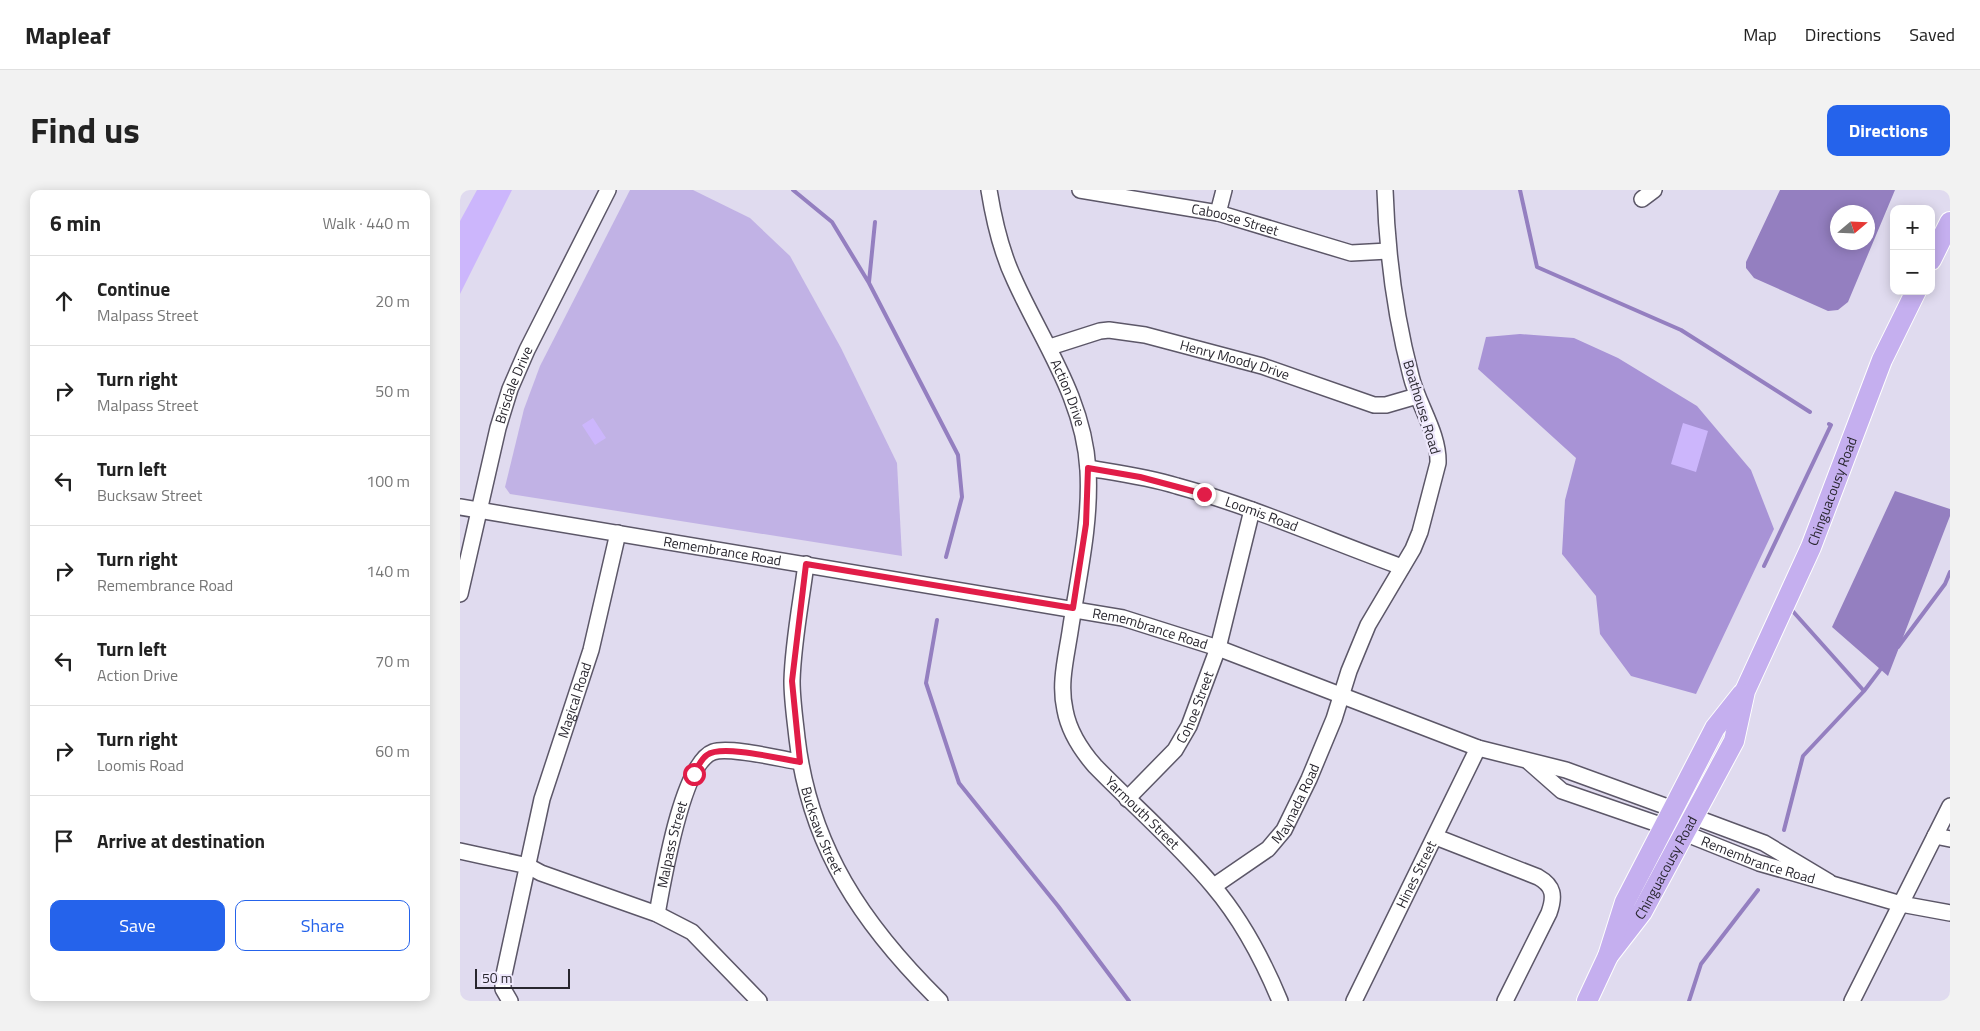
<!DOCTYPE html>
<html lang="en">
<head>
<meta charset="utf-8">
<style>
  :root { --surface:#fff; --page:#f2f2f2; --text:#222; --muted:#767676; --line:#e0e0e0; --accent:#2563eb }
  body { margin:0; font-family:"Titillium Web",sans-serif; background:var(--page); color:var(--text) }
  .controls { position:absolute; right:15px; top:15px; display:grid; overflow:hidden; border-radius:10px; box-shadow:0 2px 12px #0003 }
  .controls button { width:45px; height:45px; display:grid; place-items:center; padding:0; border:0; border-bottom:1px solid var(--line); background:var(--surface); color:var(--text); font:25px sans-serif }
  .compass { position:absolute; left:1370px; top:15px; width:45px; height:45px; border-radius:50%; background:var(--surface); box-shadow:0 2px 12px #0003; rotate:71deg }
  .scale { position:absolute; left:15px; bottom:12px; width:95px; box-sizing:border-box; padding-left:5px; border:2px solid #28262e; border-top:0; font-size:14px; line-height:18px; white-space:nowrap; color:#28262e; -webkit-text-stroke:4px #eee8fc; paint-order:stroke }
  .stop { position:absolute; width:15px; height:15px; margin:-11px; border:4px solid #e11d48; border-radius:50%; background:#fff }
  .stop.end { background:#e11d48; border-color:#fff; box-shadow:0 1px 5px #0008 }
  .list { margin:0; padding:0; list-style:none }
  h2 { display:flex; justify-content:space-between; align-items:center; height:65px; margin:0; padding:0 20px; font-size:21px }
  h2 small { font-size:16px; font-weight:400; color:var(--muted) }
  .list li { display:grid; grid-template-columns:32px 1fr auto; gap:15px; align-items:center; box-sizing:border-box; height:90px; padding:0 20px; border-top:1px solid var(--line) }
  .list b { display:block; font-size:19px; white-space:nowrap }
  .list p { margin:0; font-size:16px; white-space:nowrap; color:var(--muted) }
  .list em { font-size:16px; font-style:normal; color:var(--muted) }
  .actions { display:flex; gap:10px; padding:15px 20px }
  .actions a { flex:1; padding:11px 0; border:1px solid var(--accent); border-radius:10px; text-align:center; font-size:18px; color:var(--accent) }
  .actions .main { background:var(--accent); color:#fff }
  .icon { flex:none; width:28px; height:28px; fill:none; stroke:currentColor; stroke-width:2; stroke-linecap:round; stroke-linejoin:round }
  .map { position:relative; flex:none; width:1490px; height:811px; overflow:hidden; border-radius:10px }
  header { display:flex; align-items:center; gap:30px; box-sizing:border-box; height:70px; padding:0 25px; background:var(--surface); border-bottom:1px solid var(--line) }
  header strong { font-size:24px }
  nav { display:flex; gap:28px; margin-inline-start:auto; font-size:18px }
  .intro { display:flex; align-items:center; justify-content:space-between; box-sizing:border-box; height:120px; padding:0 30px }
  h1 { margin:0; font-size:35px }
  .button { padding:12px 22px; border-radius:10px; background:var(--accent); color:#fff; font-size:18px; font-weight:700 }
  main { display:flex; gap:30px; padding:0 30px }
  aside { flex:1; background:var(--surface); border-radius:10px; box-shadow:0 2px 12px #0003 }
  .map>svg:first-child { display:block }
  .green { fill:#c1b2e5 }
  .forest { fill:#a893d6 }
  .water { fill:#947fc0; fill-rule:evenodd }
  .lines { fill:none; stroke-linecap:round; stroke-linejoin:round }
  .stream { stroke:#947fc0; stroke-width:4 }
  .building { fill:#ccb6fc }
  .minor-casing { stroke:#5c5768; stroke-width:18 }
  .major-casing { stroke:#fff; stroke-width:22 }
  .minor { stroke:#fff; stroke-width:15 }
  .major { stroke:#c5afef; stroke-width:20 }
  .route { stroke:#e11d48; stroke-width:6 }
  .labels { text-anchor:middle; stroke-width:4.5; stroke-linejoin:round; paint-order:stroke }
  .street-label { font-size:14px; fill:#28262e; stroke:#eee8fc }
</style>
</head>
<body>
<header>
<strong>Mapleaf</strong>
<nav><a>Map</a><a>Directions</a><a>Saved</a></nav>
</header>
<div class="intro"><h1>Find us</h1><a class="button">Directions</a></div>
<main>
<aside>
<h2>6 min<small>Walk · 440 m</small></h2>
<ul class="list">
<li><svg class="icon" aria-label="ahead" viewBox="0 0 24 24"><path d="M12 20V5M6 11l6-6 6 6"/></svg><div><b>Continue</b><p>Malpass Street</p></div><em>20 m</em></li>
<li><svg class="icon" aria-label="right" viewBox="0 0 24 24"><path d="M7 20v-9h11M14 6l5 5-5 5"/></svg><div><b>Turn right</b><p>Malpass Street</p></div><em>50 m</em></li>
<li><svg class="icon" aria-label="left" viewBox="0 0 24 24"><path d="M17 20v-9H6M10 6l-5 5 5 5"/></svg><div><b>Turn left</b><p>Bucksaw Street</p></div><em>100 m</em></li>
<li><svg class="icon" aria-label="right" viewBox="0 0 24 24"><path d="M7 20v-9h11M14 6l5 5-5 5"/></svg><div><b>Turn right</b><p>Remembrance Road</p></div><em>140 m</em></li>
<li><svg class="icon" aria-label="left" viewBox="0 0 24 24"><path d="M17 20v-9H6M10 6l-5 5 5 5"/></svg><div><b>Turn left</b><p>Action Drive</p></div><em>70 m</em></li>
<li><svg class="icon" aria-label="right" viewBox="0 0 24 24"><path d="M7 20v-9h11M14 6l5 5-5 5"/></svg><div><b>Turn right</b><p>Loomis Road</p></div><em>60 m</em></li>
<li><svg class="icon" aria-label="arrive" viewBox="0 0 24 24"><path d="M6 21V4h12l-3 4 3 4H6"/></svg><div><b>Arrive at destination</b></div></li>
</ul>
<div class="actions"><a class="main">Save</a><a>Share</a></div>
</aside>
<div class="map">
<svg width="1490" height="811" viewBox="0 0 1490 811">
  <rect width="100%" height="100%" fill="#e0dbef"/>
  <!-- green -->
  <path class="green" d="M 170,0 L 233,0 L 290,28 L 330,66 L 381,158 L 437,273 L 442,366 L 50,304 L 45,297 L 64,219 L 80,176 Z"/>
  <!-- forest -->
  <path class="forest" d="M 1060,144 L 1114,148 L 1158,168 L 1237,216 L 1291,280 L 1314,339 L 1236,504 L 1171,486 L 1140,444 L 1136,406 L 1102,364 L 1105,310 L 1116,268 L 1018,179 L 1026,147 Z"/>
  <!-- water -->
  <path class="water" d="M 1320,0 L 1435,0 L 1388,112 L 1378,120 L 1368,121 L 1294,88 L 1286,78 L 1286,72 ZM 1378,22 L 1408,22 L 1408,52 L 1378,52 Z
    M 1435,301 L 1490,319 L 1490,326 L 1428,486 L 1372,437 Z"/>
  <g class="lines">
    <!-- stream -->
    <path class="stream" d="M 333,0 L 372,32 L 409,93 L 498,265 L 502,307 L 486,367
      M 1060,0 L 1077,77 L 1221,140 L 1350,222
      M 409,92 L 415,32
      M 1304,376 L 1371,235 L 1369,234
      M 1329,417 L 1404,501
      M 477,430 L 466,493 L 499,593 L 598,716 L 669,811
      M 1438,457 L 1485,394 L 1490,382
      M 1324,640 L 1343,566 L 1404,501 L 1423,476
      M 1229,811 L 1241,774 L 1298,700"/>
  </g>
  <!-- building -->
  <path class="building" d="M 17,0 L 52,0 L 0,104 L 0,31 Z
    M 133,228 L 146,248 L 135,255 L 122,235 Z
    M 1223,233 L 1248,241 L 1236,282 L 1211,274 Z"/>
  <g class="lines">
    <!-- minor casing -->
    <g class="minor-casing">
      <g id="minor">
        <path id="s1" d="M 529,0 C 534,31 541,62 555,91 C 583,153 624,209 628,280 C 631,334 618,388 610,442 C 606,468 599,494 605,520 C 609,542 621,560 635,576 C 673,615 719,655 753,696 C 782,730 803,770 820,811"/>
        <path id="s2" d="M 620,0 L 758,23 L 891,63 L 928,61"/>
        <path d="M 1182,9 L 1194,0"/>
        <path d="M 758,23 L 764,0"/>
        <path id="s3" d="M 590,157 L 640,141 L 649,140 L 685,145 L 802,176 L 914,215 L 926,215 L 957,206"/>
        <path id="s4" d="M 628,278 C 658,283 688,287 717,296 C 794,317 867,350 942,377"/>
        <path id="s5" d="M 0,317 L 663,428 L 758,458 L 1018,558 L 1106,580 L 1213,619 L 1304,653 L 1369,692"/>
        <path id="s6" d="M 346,374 C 341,413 333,452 332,491 C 332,510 335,529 337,548 C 350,658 403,735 480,811"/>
        <path id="s7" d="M 0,404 L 38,238 L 50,199 L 67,160 L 148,0"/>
        <path id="s8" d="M 1069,572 L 1102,601 L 1224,643 L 1299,673 L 1441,714 L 1490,723"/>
        <path id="s9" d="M 667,609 L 715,560 L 729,536 L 758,458 L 792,320"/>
        <path d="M 1475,646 L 1490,649"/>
        <path d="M 976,647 L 1078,687 C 1094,696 1095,706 1089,723 L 1045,811"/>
        <path d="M 0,661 L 68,676 L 81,683 L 197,724 L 232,742 L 299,811"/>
        <path id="s10" d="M 754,696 L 808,659 L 824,640 L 849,589 L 874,529 L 889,481 L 908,435 L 953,359 L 960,342 L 978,273 C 979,243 958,215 951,186 C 935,125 927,63 925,0"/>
        <path id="s11" d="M 197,724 C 203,692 222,573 253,562 C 269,556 321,569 340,572"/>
        <path id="s12" d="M 50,811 L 43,799 L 43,789 L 82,609 L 131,460 L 158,343"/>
        <path id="s13" d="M 894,811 L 1018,558"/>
        <path d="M 1392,811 L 1490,616"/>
      </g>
    </g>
    <!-- major casing -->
    <g class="major-casing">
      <g id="major">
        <path d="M 1471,70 L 1490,32"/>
        <path id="s14" d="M 1148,766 L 1182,722 L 1274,551 L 1285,501 L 1351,357 L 1422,170 L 1456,101"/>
        <path d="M 1127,811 L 1148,766 L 1165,712 L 1255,538 L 1282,504"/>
      </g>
    </g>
    <!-- minor -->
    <use href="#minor" class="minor"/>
    <!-- major -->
    <use href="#major" class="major"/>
  </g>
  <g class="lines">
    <!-- route -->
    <path class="route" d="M 234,584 C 237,578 241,569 247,565 C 261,554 321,569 340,572 L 332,491 L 346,374 L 613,418 L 626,334 L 628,278 L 680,287 L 744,304"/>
  </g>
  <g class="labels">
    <!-- street labels -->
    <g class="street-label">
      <text dy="5" stroke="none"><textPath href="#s2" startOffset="158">Caboose Street</textPath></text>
      <text dy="5" stroke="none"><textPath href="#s3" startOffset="191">Henry Moody Drive</textPath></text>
      <text dy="5" stroke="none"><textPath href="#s7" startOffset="216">Brisdale Drive</textPath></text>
      <text dy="5" stroke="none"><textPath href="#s1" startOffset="219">Action Drive</textPath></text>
      <text transform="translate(962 217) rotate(73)" y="5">Boathouse Road</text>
      <text dy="5" stroke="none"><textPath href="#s14" startOffset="519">Chinguacousy Road</textPath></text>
      <text dy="5" stroke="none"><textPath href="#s4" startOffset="180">Loomis Road</textPath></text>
      <text dy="5" stroke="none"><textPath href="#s5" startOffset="266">Remembrance Road</textPath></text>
      <text dy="5" stroke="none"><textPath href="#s5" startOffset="701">Remembrance Road</textPath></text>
      <text dy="5" stroke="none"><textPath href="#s12" startOffset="312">Magical Road</textPath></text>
      <text dy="5" stroke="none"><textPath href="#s9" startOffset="116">Cohoe Street</textPath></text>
      <text dy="5" stroke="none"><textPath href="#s10" startOffset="119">Maynada Road</textPath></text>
      <text dy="5" stroke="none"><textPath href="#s1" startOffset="672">Yarmouth Street</textPath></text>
      <text dy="5" stroke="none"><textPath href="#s6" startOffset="271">Bucksaw Street</textPath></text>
      <text dy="5" stroke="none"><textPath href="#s11" startOffset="71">Malpass Street</textPath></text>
      <text dy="5" stroke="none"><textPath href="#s8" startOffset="252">Remembrance Road</textPath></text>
      <text dy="5" stroke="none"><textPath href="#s14" startOffset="106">Chinguacousy Road</textPath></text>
      <text dy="5" stroke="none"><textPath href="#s13" startOffset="141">Hines Street</textPath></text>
    </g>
  </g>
</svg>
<div class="controls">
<button>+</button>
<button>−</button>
</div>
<svg class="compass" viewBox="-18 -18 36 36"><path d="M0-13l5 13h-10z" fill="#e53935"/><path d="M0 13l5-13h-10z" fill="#767676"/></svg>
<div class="scale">50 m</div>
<div class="stop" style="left:234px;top:584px"></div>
<div class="stop end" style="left:744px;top:304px"></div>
</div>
</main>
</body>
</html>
